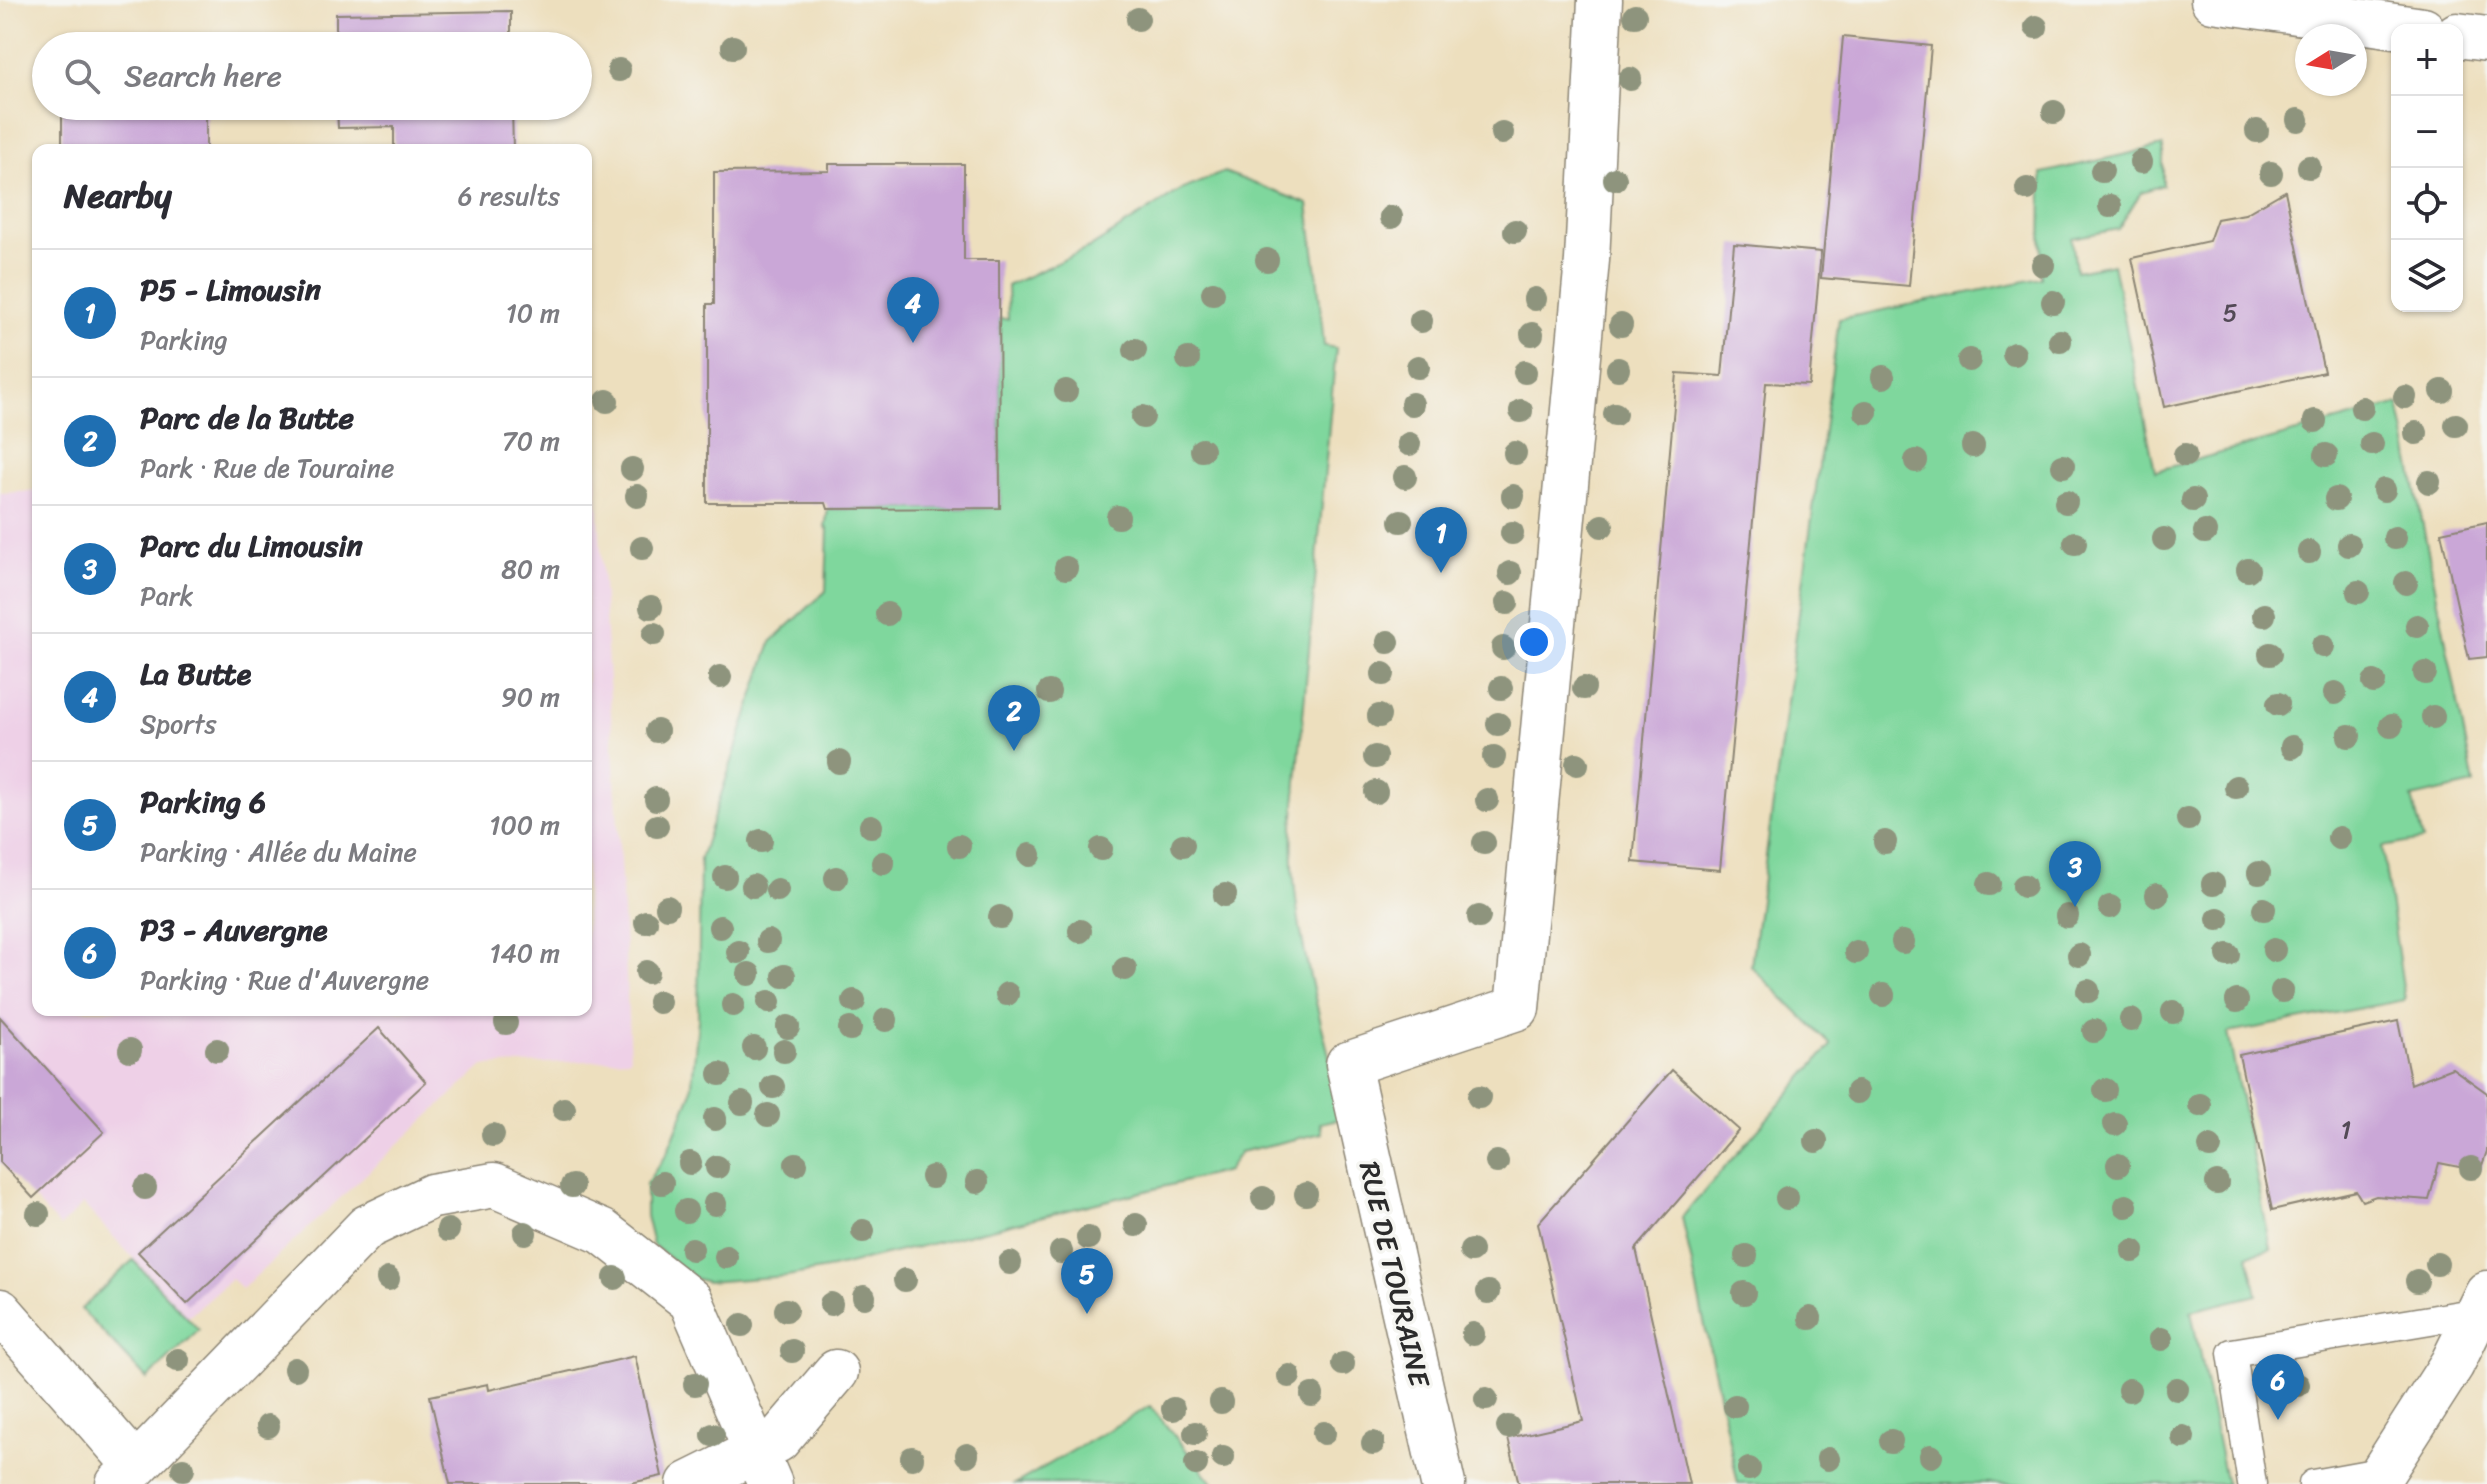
<!DOCTYPE html>
<html lang="en">
<head>
<meta charset="utf-8">
<style>
  :root { --surface:#fff; --page:#f2f2f3; --text:#2b2b33; --muted:#7c7c81; --line:#e1e1e2; --accent:#1f6fb2 }
  body { margin:0; font-family:Sriracha,sans-serif; background:var(--page); color:var(--text) }
  .controls { position:absolute; right:24px; top:24px; display:grid; overflow:hidden; border-radius:16px; box-shadow:0 2px 6px #0004 }
  .controls button { width:72px; height:72px; display:grid; place-items:center; padding:0; border:0; border-bottom:2px solid var(--line); background:var(--surface); color:var(--text); font:40px sans-serif }
  .compass { position:absolute; left:2295px; top:24px; width:72px; height:72px; border-radius:50%; background:var(--surface); box-shadow:0 2px 6px #0004; rotate:259deg }
  .you { position:absolute; left:1534px; top:642px; width:28px; height:28px; margin:-20px; border:6px solid #fff; border-radius:50%; background:#1a73e8; box-shadow:0 0 0 12px #1a73e833 }
  .badge { display:grid; place-items:center; width:52px; height:52px; border-radius:50%; background:var(--accent); color:#fff; font-size:26px; font-weight:700 }
  .pin { position:absolute; translate:-50% -66px; filter:drop-shadow(0 2px 4px #0008) }
  .pin::after { content:''; position:absolute; top:42px; width:28px; height:24px; background:inherit; clip-path:polygon(0 0,100% 0,50% 100%) }
  .list { margin:0; padding:0; list-style:none }
  h2 { display:flex; justify-content:space-between; align-items:center; height:104px; margin:0; padding:0 32px; font-size:34px }
  h2 small { font-size:26px; font-weight:400; color:var(--muted) }
  .list li { display:grid; grid-template-columns:52px 1fr auto; gap:24px; align-items:center; box-sizing:border-box; height:128px; padding:0 32px; border-top:2px solid var(--line) }
  .list b { display:block; font-size:30px; white-space:nowrap }
  .list p { margin:0; font-size:26px; white-space:nowrap; color:var(--muted) }
  .list em { font-size:26px; font-style:normal; color:var(--muted) }
  .icon { flex:none; width:44px; height:44px; fill:none; stroke:currentColor; stroke-width:2; stroke-linecap:round; stroke-linejoin:round }
  .map { position:relative; flex:none; width:2487px; height:1484px; overflow:hidden }
  .search { position:absolute; background:var(--surface); box-shadow:0 2px 6px #0004; left:32px; top:32px; width:560px; height:88px; display:flex; align-items:center; gap:20px; box-sizing:border-box; padding:0 28px; border-radius:44px; color:var(--muted); font-size:30px }
  .panel { position:absolute; background:var(--surface); box-shadow:0 2px 6px #0004; left:32px; top:144px; width:560px; height:872px; border-radius:16px }
  .map>svg:first-child { display:block }
  .built { fill:#eed0e7 }
  .green { fill:#7fd79d; stroke:#558164; stroke-width:2 }
  .building { fill:#caa7d7 }
  .lines { fill:none; stroke-linecap:round; stroke-linejoin:round }
  .lane-casing { stroke:#8c8574; stroke-width:31 }
  .street-casing { stroke:#8c8574; stroke-width:47 }
  .lane { stroke:#fff; stroke-width:28 }
  .street { stroke:#fff; stroke-width:44 }
  .tree { fill:#8e947d }
  .labels { text-anchor:middle; stroke-width:7; stroke-linejoin:round; paint-order:stroke }
  .number-label { font-size:24px; fill:#534a56 }
  .street-label { font-size:28px; fill:#2b2b2b; stroke:#f6f6f2 }
</style>
</head>
<body>
<div class="map">
<svg width="2487" height="1484" viewBox="0 0 2487 1484">
  <rect width="100%" height="100%" fill="#f6f6f2"/>
  <filter id="ink" filterUnits="userSpaceOnUse"><feTurbulence type="fractalNoise" baseFrequency=".0125" numOctaves="2"/><feDisplacementMap in="SourceGraphic" scale="16" xChannelSelector="R" yChannelSelector="G"/><feConvolveMatrix kernelMatrix="1 2 1 2 8 2 1 2 1" color-interpolation-filters="sRGB"/></filter>
  <filter id="wash" filterUnits="userSpaceOnUse"><feTurbulence type="fractalNoise" baseFrequency=".006" numOctaves="4" result="noise"/><feDisplacementMap in="SourceGraphic" scale="32" xChannelSelector="R" yChannelSelector="G"/><feGaussianBlur stdDeviation="1.8" result="paint"/><feColorMatrix in="noise" values="0 0 0 0 0 0 0 0 0 0 0 0 0 0 0 0 0 1.4 0 .05"/><feComposite in="paint" operator="in"/></filter>
  <g filter="url(#wash)">
    <rect width="100%" height="100%" fill="#eddfbe"/>
    <!-- built -->
    <path class="built" d="M 587,322 L 623,910 L 630,1059 L 483,1066 L 242,1289 L 231,1279 L 188,1317 L 83,1204 L 60,1227 L 0,1162 L 0,493 L 38,491 L 38,1010 L 586,1010 Z"/>
    <!-- green -->
    <path class="green" d="M 2163,146 L 2163,185 L 2141,192 L 2118,229 L 2072,238 L 2076,271 L 2113,264 L 2155,471 L 2399,404 L 2474,784 L 2412,798 L 2423,840 L 2382,847 L 2405,1000 L 2228,1033 L 2271,1249 L 2248,1255 L 2257,1295 L 2191,1311 L 2226,1484 L 1738,1484 L 1682,1217 L 1831,1045 L 1751,966 L 1839,319 L 2041,278 L 2042,173 Z
      M 1224,172 L 1308,204 L 1317,273 L 1324,346 L 1336,348 L 1293,827 C 1288,915 1319,1008 1338,1093 L 1339,1119 L 1320,1123 L 1322,1133 L 1240,1152 L 1227,1171 L 832,1268 L 787,1276 L 707,1282 L 694,1278 L 653,1245 L 646,1216 L 646,1184 L 667,1153 L 691,1094 L 698,1020 L 700,859 L 771,642 L 826,591 L 828,529 L 825,528 L 828,509 L 1000,508 L 999,319 L 1008,319 L 1007,286 L 1089,248 L 1181,190 Z
      M 133,1260 L 199,1330 L 147,1379 L 81,1309 Z
      M 1150,1406 L 1214,1484 L 1015,1484 Z"/>
    <g id="blocks">
      <!-- building -->
      <path class="building" d="M 511,11 L 511,46 L 336,46 L 336,14 Z
        M 1843,37 L 1931,46 L 1909,286 L 1821,278 Z
        M 62,106 L 206,106 L 206,150 L 62,150 Z
        M 337,106 L 512,106 L 513,150 L 394,150 L 394,127 L 338,128 Z
        M 829,164 L 964,164 L 964,260 L 999,260 L 1000,508 L 828,509 L 826,503 L 707,503 L 707,304 L 714,304 L 714,172 L 829,171 Z
        M 2285,191 L 2324,372 L 2164,407 L 2132,258 L 2209,241 L 2217,219 L 2245,214 Z
        M 1734,244 L 1821,252 L 1809,385 L 1766,383 L 1720,870 L 1633,862 L 1677,373 L 1722,376 Z
        M 2487,522 L 2487,657 L 2469,659 L 2441,532 Z
        M 0,1017 L 104,1132 L 33,1198 L 0,1162 Z
        M 2398,1021 L 2411,1084 L 2452,1068 L 2487,1093 L 2487,1151 L 2480,1171 L 2439,1163 L 2429,1200 L 2376,1196 L 2362,1201 L 2356,1191 L 2272,1210 L 2239,1055 Z
        M 379,1028 L 426,1082 L 187,1304 L 138,1252 Z
        M 1672,1070 L 1739,1130 L 1636,1249 L 1689,1484 L 1519,1484 L 1508,1438 L 1583,1421 L 1538,1223 Z
        M 635,1356 L 662,1476 L 627,1484 L 450,1484 L 430,1396 L 488,1384 L 489,1390 Z"/>
    </g>
  </g>
  <g filter="url(#ink)">
    <use href="#blocks" fill-opacity="0" stroke="#8c8574" stroke-width="2"/>
    <g class="lines">
      <!-- lane casing -->
      <g class="lane-casing">
        <path id="lane" d="M 2252,1484 L 2232,1353 L 2478,1312
          M 2313,1484 L 2385,1471"/>
      </g>
      <!-- street casing -->
      <g class="street-casing">
        <path id="street" d="M 2213,0 L 2423,30
          M 2457,35 L 2487,39
          M 0,1311 L 136,1466 L 118,1484
          M 136,1466 L 367,1227 L 432,1196 L 494,1185 L 603,1232 L 691,1301 L 770,1484
          M 689,1484 L 778,1440 L 836,1372
          M 1443,1484 L 1348,1064 L 1517,1008 L 1587,260 L 1600,0
          M 2375,1484 L 2452,1364 L 2487,1293"/>
      </g>
      <!-- lane -->
      <use href="#lane" class="lane"/>
      <!-- street -->
      <use href="#street" class="street"/>
    </g>
    <!-- trees -->
    <g class="tree">
      <circle cx="1635" cy="16" r="12"/>
      <circle cx="1138" cy="19" r="12"/>
      <circle cx="2036" cy="27" r="12"/>
      <circle cx="733" cy="47" r="12"/>
      <circle cx="619" cy="70" r="12"/>
      <circle cx="1630" cy="79" r="12"/>
      <circle cx="2054" cy="112" r="12"/>
      <circle cx="2298" cy="120" r="12"/>
      <circle cx="2257" cy="131" r="12"/>
      <circle cx="1502" cy="133" r="12"/>
      <circle cx="2141" cy="162" r="12"/>
      <circle cx="2309" cy="167" r="12"/>
      <circle cx="2102" cy="171" r="12"/>
      <circle cx="2271" cy="173" r="12"/>
      <circle cx="1615" cy="179" r="12"/>
      <circle cx="2027" cy="189" r="12"/>
      <circle cx="2110" cy="206" r="12"/>
      <circle cx="1391" cy="217" r="12"/>
      <circle cx="1515" cy="231" r="12"/>
      <circle cx="1267" cy="260" r="12"/>
      <circle cx="2043" cy="265" r="12"/>
      <circle cx="1213" cy="293" r="12"/>
      <circle cx="1535" cy="299" r="12"/>
      <circle cx="2053" cy="302" r="12"/>
      <circle cx="1421" cy="321" r="12"/>
      <circle cx="1621" cy="325" r="12"/>
      <circle cx="1532" cy="334" r="12"/>
      <circle cx="2060" cy="341" r="12"/>
      <circle cx="1135" cy="350" r="12"/>
      <circle cx="2014" cy="354" r="12"/>
      <circle cx="1188" cy="359" r="12"/>
      <circle cx="1969" cy="360" r="12"/>
      <circle cx="1418" cy="367" r="12"/>
      <circle cx="1618" cy="369" r="12"/>
      <circle cx="1525" cy="372" r="12"/>
      <circle cx="1883" cy="377" r="12"/>
      <circle cx="1066" cy="391" r="12"/>
      <circle cx="2442" cy="391" r="12"/>
      <circle cx="2405" cy="397" r="12"/>
      <circle cx="607" cy="401" r="12"/>
      <circle cx="1412" cy="404" r="12"/>
      <circle cx="2362" cy="408" r="12"/>
      <circle cx="1521" cy="411" r="12"/>
      <circle cx="1866" cy="412" r="12"/>
      <circle cx="1615" cy="414" r="12"/>
      <circle cx="1143" cy="417" r="12"/>
      <circle cx="2315" cy="421" r="12"/>
      <circle cx="2456" cy="425" r="12"/>
      <circle cx="2416" cy="433" r="12"/>
      <circle cx="1409" cy="444" r="12"/>
      <circle cx="2372" cy="444" r="12"/>
      <circle cx="1973" cy="446" r="12"/>
      <circle cx="1202" cy="450" r="12"/>
      <circle cx="1515" cy="453" r="12"/>
      <circle cx="2185" cy="455" r="12"/>
      <circle cx="2326" cy="455" r="12"/>
      <circle cx="1916" cy="461" r="12"/>
      <circle cx="2063" cy="466" r="12"/>
      <circle cx="632" cy="469" r="12"/>
      <circle cx="1405" cy="477" r="12"/>
      <circle cx="2429" cy="482" r="12"/>
      <circle cx="2384" cy="490" r="12"/>
      <circle cx="637" cy="496" r="12"/>
      <circle cx="1513" cy="496" r="12"/>
      <circle cx="2336" cy="499" r="12"/>
      <circle cx="2193" cy="500" r="12"/>
      <circle cx="2066" cy="502" r="12"/>
      <circle cx="1118" cy="517" r="12"/>
      <circle cx="1401" cy="521" r="12"/>
      <circle cx="1602" cy="526" r="12"/>
      <circle cx="2205" cy="532" r="12"/>
      <circle cx="1512" cy="533" r="12"/>
      <circle cx="2395" cy="538" r="12"/>
      <circle cx="2164" cy="539" r="12"/>
      <circle cx="2075" cy="543" r="12"/>
      <circle cx="2349" cy="545" r="12"/>
      <circle cx="642" cy="548" r="12"/>
      <circle cx="2309" cy="552" r="12"/>
      <circle cx="1066" cy="568" r="12"/>
      <circle cx="2248" cy="570" r="12"/>
      <circle cx="1510" cy="573" r="12"/>
      <circle cx="2406" cy="583" r="12"/>
      <circle cx="2358" cy="592" r="12"/>
      <circle cx="1507" cy="603" r="12"/>
      <circle cx="651" cy="607" r="12"/>
      <circle cx="887" cy="614" r="12"/>
      <circle cx="2264" cy="615" r="12"/>
      <circle cx="2417" cy="626" r="12"/>
      <circle cx="654" cy="634" r="12"/>
      <circle cx="1388" cy="642" r="12"/>
      <circle cx="2323" cy="646" r="12"/>
      <circle cx="1503" cy="648" r="12"/>
      <circle cx="2270" cy="654" r="12"/>
      <circle cx="2425" cy="673" r="12"/>
      <circle cx="1383" cy="674" r="12"/>
      <circle cx="720" cy="677" r="12"/>
      <circle cx="2374" cy="682" r="12"/>
      <circle cx="1501" cy="688" r="12"/>
      <circle cx="1584" cy="688" r="12"/>
      <circle cx="1049" cy="692" r="12"/>
      <circle cx="2335" cy="693" r="12"/>
      <circle cx="2278" cy="704" r="12"/>
      <circle cx="1379" cy="716" r="12"/>
      <circle cx="2433" cy="717" r="12"/>
      <circle cx="1498" cy="724" r="12"/>
      <circle cx="2391" cy="726" r="12"/>
      <circle cx="657" cy="731" r="12"/>
      <circle cx="2349" cy="736" r="12"/>
      <circle cx="2292" cy="747" r="12"/>
      <circle cx="1375" cy="757" r="12"/>
      <circle cx="1494" cy="757" r="12"/>
      <circle cx="839" cy="762" r="12"/>
      <circle cx="1577" cy="764" r="12"/>
      <circle cx="2236" cy="787" r="12"/>
      <circle cx="1376" cy="792" r="12"/>
      <circle cx="656" cy="799" r="12"/>
      <circle cx="1487" cy="800" r="12"/>
      <circle cx="2188" cy="819" r="12"/>
      <circle cx="657" cy="826" r="12"/>
      <circle cx="871" cy="826" r="12"/>
      <circle cx="2339" cy="838" r="12"/>
      <circle cx="761" cy="841" r="12"/>
      <circle cx="1885" cy="842" r="12"/>
      <circle cx="1484" cy="843" r="12"/>
      <circle cx="1183" cy="845" r="12"/>
      <circle cx="959" cy="846" r="12"/>
      <circle cx="1101" cy="849" r="12"/>
      <circle cx="1030" cy="855" r="12"/>
      <circle cx="883" cy="863" r="12"/>
      <circle cx="2259" cy="873" r="12"/>
      <circle cx="725" cy="877" r="12"/>
      <circle cx="836" cy="878" r="12"/>
      <circle cx="1989" cy="884" r="12"/>
      <circle cx="2213" cy="884" r="12"/>
      <circle cx="753" cy="886" r="12"/>
      <circle cx="2024" cy="886" r="12"/>
      <circle cx="777" cy="890" r="12"/>
      <circle cx="1225" cy="895" r="12"/>
      <circle cx="2157" cy="895" r="12"/>
      <circle cx="667" cy="907" r="12"/>
      <circle cx="2110" cy="907" r="12"/>
      <circle cx="2264" cy="909" r="12"/>
      <circle cx="2067" cy="916" r="12"/>
      <circle cx="1000" cy="917" r="12"/>
      <circle cx="1479" cy="917" r="12"/>
      <circle cx="2218" cy="919" r="12"/>
      <circle cx="646" cy="922" r="12"/>
      <circle cx="720" cy="927" r="12"/>
      <circle cx="1080" cy="931" r="12"/>
      <circle cx="768" cy="941" r="12"/>
      <circle cx="1903" cy="942" r="12"/>
      <circle cx="2274" cy="950" r="12"/>
      <circle cx="738" cy="952" r="12"/>
      <circle cx="1856" cy="952" r="12"/>
      <circle cx="2079" cy="955" r="12"/>
      <circle cx="2228" cy="955" r="12"/>
      <circle cx="1125" cy="969" r="12"/>
      <circle cx="647" cy="972" r="12"/>
      <circle cx="749" cy="974" r="12"/>
      <circle cx="784" cy="976" r="12"/>
      <circle cx="2088" cy="991" r="12"/>
      <circle cx="2282" cy="991" r="12"/>
      <circle cx="1007" cy="994" r="12"/>
      <circle cx="1883" cy="995" r="12"/>
      <circle cx="854" cy="1001" r="12"/>
      <circle cx="2237" cy="1001" r="12"/>
      <circle cx="659" cy="1002" r="12"/>
      <circle cx="769" cy="1002" r="12"/>
      <circle cx="733" cy="1005" r="12"/>
      <circle cx="2173" cy="1012" r="12"/>
      <circle cx="886" cy="1020" r="12"/>
      <circle cx="2131" cy="1020" r="12"/>
      <circle cx="506" cy="1023" r="12"/>
      <circle cx="788" cy="1027" r="12"/>
      <circle cx="850" cy="1029" r="12"/>
      <circle cx="2094" cy="1031" r="12"/>
      <circle cx="754" cy="1048" r="12"/>
      <circle cx="130" cy="1050" r="12"/>
      <circle cx="217" cy="1050" r="12"/>
      <circle cx="784" cy="1051" r="12"/>
      <circle cx="720" cy="1074" r="12"/>
      <circle cx="773" cy="1087" r="12"/>
      <circle cx="2105" cy="1090" r="12"/>
      <circle cx="1857" cy="1092" r="12"/>
      <circle cx="1479" cy="1097" r="12"/>
      <circle cx="742" cy="1103" r="12"/>
      <circle cx="2200" cy="1105" r="12"/>
      <circle cx="564" cy="1109" r="12"/>
      <circle cx="768" cy="1115" r="12"/>
      <circle cx="715" cy="1119" r="12"/>
      <circle cx="2115" cy="1124" r="12"/>
      <circle cx="493" cy="1135" r="12"/>
      <circle cx="1816" cy="1141" r="12"/>
      <circle cx="2210" cy="1147" r="12"/>
      <circle cx="1497" cy="1162" r="12"/>
      <circle cx="690" cy="1163" r="12"/>
      <circle cx="796" cy="1164" r="12"/>
      <circle cx="2118" cy="1165" r="12"/>
      <circle cx="717" cy="1167" r="12"/>
      <circle cx="2471" cy="1168" r="12"/>
      <circle cx="932" cy="1177" r="12"/>
      <circle cx="977" cy="1182" r="12"/>
      <circle cx="662" cy="1183" r="12"/>
      <circle cx="2217" cy="1183" r="12"/>
      <circle cx="572" cy="1186" r="12"/>
      <circle cx="145" cy="1188" r="12"/>
      <circle cx="1306" cy="1194" r="12"/>
      <circle cx="1263" cy="1198" r="12"/>
      <circle cx="1787" cy="1198" r="12"/>
      <circle cx="715" cy="1204" r="12"/>
      <circle cx="2126" cy="1206" r="12"/>
      <circle cx="686" cy="1211" r="12"/>
      <circle cx="38" cy="1214" r="12"/>
      <circle cx="1136" cy="1225" r="12"/>
      <circle cx="448" cy="1230" r="12"/>
      <circle cx="863" cy="1231" r="12"/>
      <circle cx="525" cy="1233" r="12"/>
      <circle cx="1088" cy="1238" r="12"/>
      <circle cx="692" cy="1249" r="12"/>
      <circle cx="1471" cy="1251" r="12"/>
      <circle cx="2133" cy="1251" r="12"/>
      <circle cx="1061" cy="1252" r="12"/>
      <circle cx="1746" cy="1256" r="12"/>
      <circle cx="726" cy="1257" r="12"/>
      <circle cx="1010" cy="1263" r="12"/>
      <circle cx="2437" cy="1264" r="12"/>
      <circle cx="615" cy="1278" r="12"/>
      <circle cx="388" cy="1279" r="12"/>
      <circle cx="905" cy="1280" r="12"/>
      <circle cx="2417" cy="1281" r="12"/>
      <circle cx="1488" cy="1292" r="12"/>
      <circle cx="1744" cy="1293" r="12"/>
      <circle cx="864" cy="1297" r="12"/>
      <circle cx="831" cy="1304" r="12"/>
      <circle cx="786" cy="1310" r="12"/>
      <circle cx="1810" cy="1318" r="12"/>
      <circle cx="742" cy="1325" r="12"/>
      <circle cx="1473" cy="1334" r="12"/>
      <circle cx="2161" cy="1339" r="12"/>
      <circle cx="792" cy="1351" r="12"/>
      <circle cx="178" cy="1360" r="12"/>
      <circle cx="1343" cy="1364" r="12"/>
      <circle cx="295" cy="1369" r="12"/>
      <circle cx="1289" cy="1376" r="12"/>
      <circle cx="695" cy="1384" r="12"/>
      <circle cx="2298" cy="1385" r="12"/>
      <circle cx="2177" cy="1389" r="12"/>
      <circle cx="2129" cy="1390" r="12"/>
      <circle cx="1312" cy="1395" r="12"/>
      <circle cx="1486" cy="1399" r="12"/>
      <circle cx="1221" cy="1402" r="12"/>
      <circle cx="1735" cy="1406" r="12"/>
      <circle cx="1173" cy="1409" r="12"/>
      <circle cx="268" cy="1426" r="12"/>
      <circle cx="1508" cy="1427" r="12"/>
      <circle cx="1195" cy="1433" r="12"/>
      <circle cx="1324" cy="1433" r="12"/>
      <circle cx="713" cy="1435" r="12"/>
      <circle cx="2183" cy="1437" r="12"/>
      <circle cx="1891" cy="1441" r="12"/>
      <circle cx="1373" cy="1443" r="12"/>
      <circle cx="967" cy="1455" r="12"/>
      <circle cx="1931" cy="1456" r="12"/>
      <circle cx="1223" cy="1457" r="12"/>
      <circle cx="912" cy="1458" r="12"/>
      <circle cx="1828" cy="1459" r="12"/>
      <circle cx="1196" cy="1464" r="12"/>
      <circle cx="183" cy="1469" r="12"/>
      <circle cx="1749" cy="1469" r="12"/>
    </g>
  </g>
  <g class="labels">
    <!-- number labels -->
    <g class="number-label">
      <text x="2230" y="321">5</text>
      <text x="2346" y="1138">1</text>
    </g>
    <!-- street labels -->
    <g class="street-label">
      <text transform="translate(1395 1274) rotate(77)" y="10">RUE DE TOURAINE</text>
    </g>
  </g>
</svg>
<div class="controls">
<button>+</button>
<button>−</button>
<button><svg class="icon" aria-label="locate" viewBox="0 0 24 24"><circle cx="12" cy="12" r="6"/><path d="M12 2v4M12 18v4M2 12h4M18 12h4"/></svg></button>
<button><svg class="icon" aria-label="layers" viewBox="0 0 24 24"><path d="M12 4l9 5-9 5-9-5zM3 14l9 5 9-5"/></svg></button>
</div>
<svg class="compass" viewBox="-18 -18 36 36"><path d="M0-13l5 13h-10z" fill="#e53935"/><path d="M0 13l5-13h-10z" fill="#7c7c81"/></svg>
<div class="you"></div>
<div class="pin badge" style="left:1441px;top:573px">1</div>
<div class="pin badge" style="left:1014px;top:751px">2</div>
<div class="pin badge" style="left:2075px;top:907px">3</div>
<div class="pin badge" style="left:913px;top:343px">4</div>
<div class="pin badge" style="left:1087px;top:1314px">5</div>
<div class="pin badge" style="left:2278px;top:1420px">6</div>
<div class="search"><svg class="icon" aria-label="search" viewBox="0 0 24 24"><circle cx="10" cy="10" r="6"/><path d="M15 15l6 6"/></svg>Search here</div>
<section class="panel">
<h2>Nearby<small>6 results</small></h2>
<ul class="list">
<li><span class="badge">1</span><div><b>P5 - Limousin</b><p>Parking</p></div><em>10 m</em></li>
<li><span class="badge">2</span><div><b>Parc de la Butte</b><p>Park · Rue de Touraine</p></div><em>70 m</em></li>
<li><span class="badge">3</span><div><b>Parc du Limousin</b><p>Park</p></div><em>80 m</em></li>
<li><span class="badge">4</span><div><b>La Butte</b><p>Sports</p></div><em>90 m</em></li>
<li><span class="badge">5</span><div><b>Parking 6</b><p>Parking · Allée du Maine</p></div><em>100 m</em></li>
<li><span class="badge">6</span><div><b>P3 - Auvergne</b><p>Parking · Rue d'Auvergne</p></div><em>140 m</em></li>
</ul>
</section>
</div>
</body>
</html>
